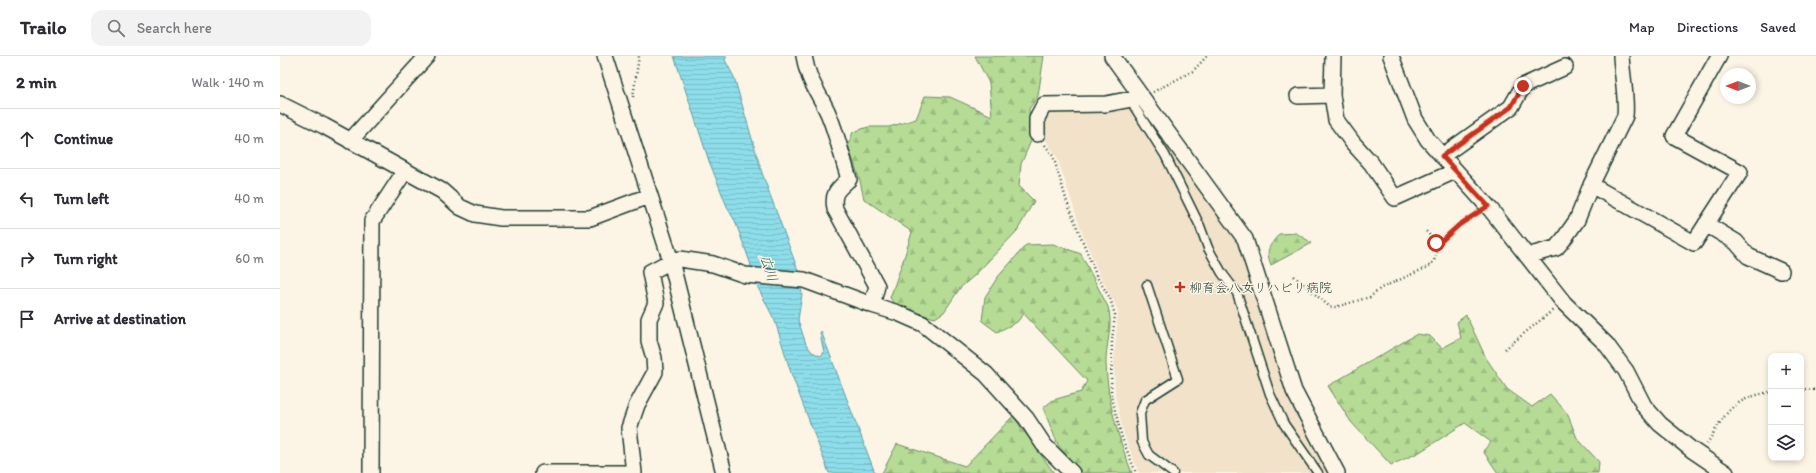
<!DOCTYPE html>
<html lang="en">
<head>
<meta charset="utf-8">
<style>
  :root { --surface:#fff; --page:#f2f2f3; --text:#2b2b33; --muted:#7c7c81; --line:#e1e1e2 }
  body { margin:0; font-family:Itim,"Klee One",sans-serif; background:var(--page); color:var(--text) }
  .controls { position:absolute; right:12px; bottom:12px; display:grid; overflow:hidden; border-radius:8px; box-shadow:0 2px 6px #0003 }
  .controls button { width:36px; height:36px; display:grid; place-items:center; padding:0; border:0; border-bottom:1px solid var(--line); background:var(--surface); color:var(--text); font:20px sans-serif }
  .compass { position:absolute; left:1440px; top:12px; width:36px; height:36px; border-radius:50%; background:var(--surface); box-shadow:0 2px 6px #0003; rotate:270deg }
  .stop { position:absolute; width:12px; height:12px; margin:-9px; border:3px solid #c8321e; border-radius:50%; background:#fff }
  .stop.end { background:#c8321e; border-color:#fff; box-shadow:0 1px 4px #0008 }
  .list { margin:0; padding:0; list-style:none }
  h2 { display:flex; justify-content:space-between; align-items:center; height:52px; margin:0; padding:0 16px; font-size:17px }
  h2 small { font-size:13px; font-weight:400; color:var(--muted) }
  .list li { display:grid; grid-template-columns:26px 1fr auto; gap:12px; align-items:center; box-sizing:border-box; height:60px; padding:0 16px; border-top:1px solid var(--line) }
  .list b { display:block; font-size:15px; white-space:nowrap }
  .list em { font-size:13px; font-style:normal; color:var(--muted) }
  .icon { flex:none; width:22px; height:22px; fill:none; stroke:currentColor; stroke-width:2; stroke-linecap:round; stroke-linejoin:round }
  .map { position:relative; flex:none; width:1536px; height:417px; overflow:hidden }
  header { display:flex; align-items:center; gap:24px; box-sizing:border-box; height:56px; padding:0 20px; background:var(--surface); border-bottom:1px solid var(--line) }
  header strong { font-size:19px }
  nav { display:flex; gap:22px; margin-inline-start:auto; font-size:14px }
  .search { width:280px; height:36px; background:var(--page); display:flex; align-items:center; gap:10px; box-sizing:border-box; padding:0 14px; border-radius:12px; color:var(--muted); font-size:15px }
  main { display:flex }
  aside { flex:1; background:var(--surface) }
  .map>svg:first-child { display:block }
  .built { fill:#f1e2c9 }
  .forest { fill:url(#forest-firs); stroke:#6a8c64 }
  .water { fill:url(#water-rules); stroke:#619da1 }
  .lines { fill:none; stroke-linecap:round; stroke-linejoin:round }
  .service-casing { stroke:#1f3d34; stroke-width:11 }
  .minor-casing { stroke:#1f3d34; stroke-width:18 }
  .path { stroke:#1f3d34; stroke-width:2.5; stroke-dasharray:1 3; stroke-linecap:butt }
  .service { stroke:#fcf5e5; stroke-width:8 }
  .minor { stroke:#fcf5e5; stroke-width:15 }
  .route { stroke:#c8321e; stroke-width:5 }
  .poi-dot { fill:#c8321e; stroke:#fcf5e5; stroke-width:1.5 }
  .labels { text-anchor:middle; stroke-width:3; stroke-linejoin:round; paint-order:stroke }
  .poi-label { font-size:13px; fill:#1f3d34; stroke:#fcf5e5; text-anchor:start }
  .water-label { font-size:14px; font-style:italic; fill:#355d58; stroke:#fcf5e5 }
</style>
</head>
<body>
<header>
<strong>Trailo</strong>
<div class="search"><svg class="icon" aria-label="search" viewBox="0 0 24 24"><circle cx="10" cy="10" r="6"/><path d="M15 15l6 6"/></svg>Search here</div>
<nav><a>Map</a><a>Directions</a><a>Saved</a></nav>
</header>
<main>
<aside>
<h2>2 min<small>Walk · 140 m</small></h2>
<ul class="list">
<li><svg class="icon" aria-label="ahead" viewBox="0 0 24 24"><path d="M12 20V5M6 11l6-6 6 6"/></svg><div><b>Continue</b></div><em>40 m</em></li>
<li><svg class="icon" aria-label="left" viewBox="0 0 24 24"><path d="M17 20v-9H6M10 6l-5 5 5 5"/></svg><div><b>Turn left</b></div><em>40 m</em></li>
<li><svg class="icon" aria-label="right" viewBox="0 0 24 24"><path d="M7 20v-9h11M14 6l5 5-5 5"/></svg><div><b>Turn right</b></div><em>60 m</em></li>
<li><svg class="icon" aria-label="arrive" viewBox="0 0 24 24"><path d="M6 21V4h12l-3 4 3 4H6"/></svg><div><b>Arrive at destination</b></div></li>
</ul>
</aside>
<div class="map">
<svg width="1536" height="417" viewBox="0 0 1536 417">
  <defs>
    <pattern id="forest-firs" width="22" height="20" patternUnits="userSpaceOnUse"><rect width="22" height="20" fill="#b6db95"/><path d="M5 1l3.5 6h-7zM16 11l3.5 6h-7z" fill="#9cbd81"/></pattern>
    <pattern id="water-rules" width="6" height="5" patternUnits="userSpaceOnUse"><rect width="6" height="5" fill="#8dddea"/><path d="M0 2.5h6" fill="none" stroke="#79bfc9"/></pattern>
  </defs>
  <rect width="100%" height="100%" fill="#fcf5e5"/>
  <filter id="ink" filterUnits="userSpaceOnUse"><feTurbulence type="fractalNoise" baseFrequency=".025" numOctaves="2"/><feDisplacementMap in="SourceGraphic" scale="8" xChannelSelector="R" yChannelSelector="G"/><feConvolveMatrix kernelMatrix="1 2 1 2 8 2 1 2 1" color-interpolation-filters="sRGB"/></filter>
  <g filter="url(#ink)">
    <!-- built -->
    <path class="built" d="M 859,50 L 955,178 L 967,208 L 1009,342 L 1050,417 L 859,417 L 844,379 L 835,339 L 834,306 L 838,256 L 832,241 L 820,220 L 803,179 L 777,101 L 760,75 L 763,56 L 823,54 Z"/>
    <!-- forest -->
    <path class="forest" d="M 695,0 L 764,0 L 758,40 L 749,53 L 751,85 L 741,108 L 739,130 L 754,145 L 737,175 L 695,219 L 680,232 L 664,256 L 655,262 L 619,253 L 610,242 L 625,199 L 632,176 L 584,143 L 580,125 L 568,89 L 573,76 L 588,71 L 609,71 L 636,63 L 645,40 L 670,41 L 712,60 L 709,27 Z
      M 1016,177 L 1032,187 L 991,209 C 985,193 989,191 999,178 Z
      M 773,188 L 801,198 L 828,251 C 834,269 825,290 826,309 C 828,347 838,382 852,417 L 801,417 L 778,389 L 763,352 L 773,344 L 801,336 L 807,325 L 744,258 L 737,266 L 717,276 L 702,265 L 705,241 L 717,222 L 746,189 Z
      M 1186,259 L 1206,302 L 1227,333 L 1252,351 L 1270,338 L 1287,357 L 1297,382 L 1319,406 L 1318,417 L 1218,417 L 1203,395 L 1211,386 L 1185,367 L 1138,397 L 1111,409 L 1071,366 L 1048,330 L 1137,278 L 1150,280 L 1162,292 L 1181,282 L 1177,266 Z
      M 733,360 L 774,417 L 602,417 L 617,388 L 685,410 Z"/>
    <!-- water -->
    <path class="water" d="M 394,0 L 447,0 L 445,4 L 454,21 L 482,117 L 519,217 L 522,238 L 518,264 L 526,288 L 532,296 L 541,300 L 544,296 L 540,278 L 541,275 L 595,417 L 549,417 L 511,317 L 495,265 L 474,224 L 470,206 L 455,165 L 448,153 L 429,105 Z"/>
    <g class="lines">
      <!-- service casing -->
      <g class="service-casing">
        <path id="service" d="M 850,44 L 885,99 L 920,170 L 928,192 L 942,217 L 957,237 L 990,338 L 1004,368 L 1038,417
          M 867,229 L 898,323 L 865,344 L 860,357 L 862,386 L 869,399 L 893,417"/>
      </g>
      <!-- minor casing -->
      <g class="minor-casing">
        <path id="minor" d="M 325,0 L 391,205 L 444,417
          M 524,0 C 528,25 538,35 548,57 C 557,78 562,101 569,123 C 557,134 552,137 555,153 L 597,230 L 592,249
          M 832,0 L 965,183 L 1014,335 L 1057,417
          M 1053,0 L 1052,39 L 1056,64 L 1073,87 L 1091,107 L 1115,142 L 1175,115
          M 1111,0 L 1135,63 L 1148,84 L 1211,154 L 1284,247 L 1326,288 L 1346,315 L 1364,350 L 1380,368 L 1412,394 L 1446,417
          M 1018,40 L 1052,39
          M 0,48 L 44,70 L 162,135 L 180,151 L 195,158 L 221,162 L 310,162 L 369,140
          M 757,78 L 757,62 L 764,49 L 826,48 L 862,41
          M 70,85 L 147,0
          M 1162,100 L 1231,51 L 1243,30 L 1285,11
          M 1311,129 L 1414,187 L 1460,116 L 1394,80 L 1439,0
          M 1426,168 L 1456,186 L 1468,200 L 1501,215
          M 1247,200 L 1276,192 L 1283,184 L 1297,164 L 1311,129 L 1345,60 C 1347,42 1342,19 1341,0
          M 91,417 L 92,165 L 125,115
          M 263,417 L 354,417
          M 354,417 L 349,372 L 357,349 L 375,316 L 374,302 L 369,285 L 369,263 L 376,247 L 370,216 L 391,205 L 400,203 L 433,208 L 465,219 L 524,224 L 592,249 L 618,257 L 643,268 L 706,318 L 746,362 L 764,389 L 792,417"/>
      </g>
      <!-- path -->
      <path class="path" d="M 873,36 L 913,15 L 927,0
        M 353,41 L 359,0
        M 765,89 L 773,100 L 787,146 L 817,221 L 830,242 L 835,259 L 832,285 L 831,338 L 842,382 L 856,417
        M 1156,189 L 1179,169 L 1196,158
        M 1014,220 L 1050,251 L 1056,251 L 1090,241 L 1101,232 L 1148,211 L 1154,205 L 1157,196 L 1156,187 L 1146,175
        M 1225,293 L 1273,254
        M 1521,333 L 1536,334
        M 1427,388 C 1445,357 1453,342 1491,336"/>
      <!-- service -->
      <use href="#service" class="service"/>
      <!-- minor -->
      <use href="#minor" class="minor"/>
    </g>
  </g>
  <g class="lines" filter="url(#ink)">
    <!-- route -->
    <path class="route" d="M 1156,187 L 1156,190 L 1179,169 L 1208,150 L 1162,100 L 1231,51 L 1243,30"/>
  </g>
  <!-- markers -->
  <path class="poi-dot" d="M898 225h4v4h4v4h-4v4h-4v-4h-4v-4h4z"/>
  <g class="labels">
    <!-- poi labels -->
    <g class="poi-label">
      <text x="909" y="236">柳育会八女リハビリ病院</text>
    </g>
    <!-- water labels -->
    <g class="water-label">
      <text transform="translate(489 212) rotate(72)" y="5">広川</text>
    </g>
  </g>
</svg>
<div class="controls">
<button>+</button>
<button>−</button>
<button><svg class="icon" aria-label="layers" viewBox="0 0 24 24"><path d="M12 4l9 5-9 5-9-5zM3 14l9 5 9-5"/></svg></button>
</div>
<svg class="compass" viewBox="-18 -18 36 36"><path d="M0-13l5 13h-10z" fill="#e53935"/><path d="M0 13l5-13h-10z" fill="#7c7c81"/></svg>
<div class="stop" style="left:1156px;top:187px"></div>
<div class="stop end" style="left:1243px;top:30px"></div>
</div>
</main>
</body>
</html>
